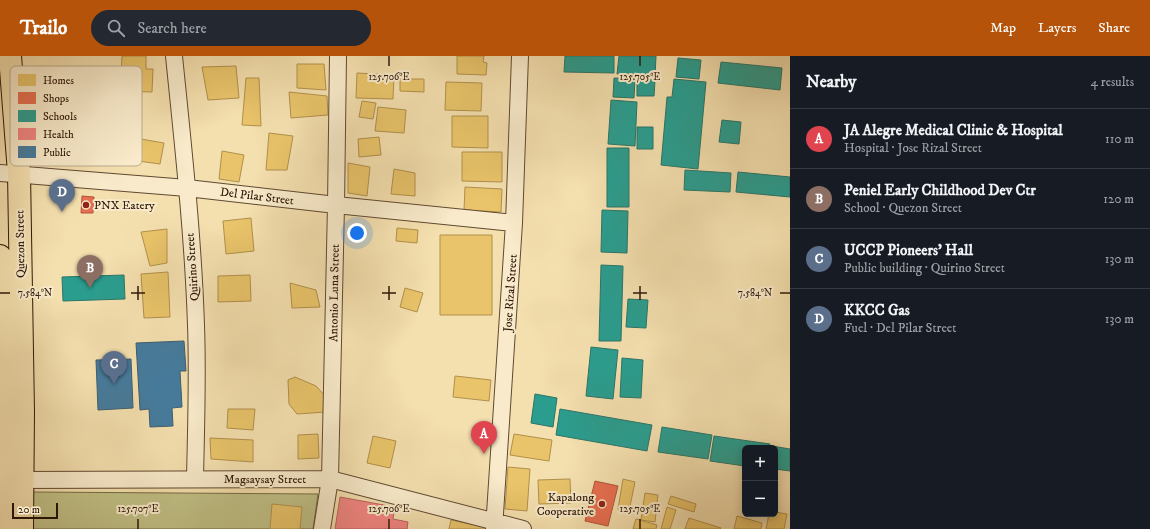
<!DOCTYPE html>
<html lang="en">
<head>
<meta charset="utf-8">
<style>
  :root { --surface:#171b24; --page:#242831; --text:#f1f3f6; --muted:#9ea1a6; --line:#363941; --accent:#b45309 }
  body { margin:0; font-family:"IM FELL DW Pica",serif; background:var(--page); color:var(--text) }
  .controls { position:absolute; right:12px; bottom:12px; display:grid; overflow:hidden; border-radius:6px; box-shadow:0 2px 10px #0003 }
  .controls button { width:36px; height:36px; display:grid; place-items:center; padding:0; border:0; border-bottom:1px solid var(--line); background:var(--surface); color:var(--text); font:20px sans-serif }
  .scale { position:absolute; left:12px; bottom:10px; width:46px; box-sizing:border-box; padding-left:4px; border:2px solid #2e1707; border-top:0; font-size:11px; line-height:14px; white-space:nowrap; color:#2e1707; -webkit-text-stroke:3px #f8eaca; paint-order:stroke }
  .you { position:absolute; left:357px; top:177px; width:14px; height:14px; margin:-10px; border:3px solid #fff; border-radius:50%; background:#1a73e8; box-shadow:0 0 0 6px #1a73e833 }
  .badge { display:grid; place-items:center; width:26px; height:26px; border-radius:50%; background:var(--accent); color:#fff; font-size:13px; font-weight:700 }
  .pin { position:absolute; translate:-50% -33px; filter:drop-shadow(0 1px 2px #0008) }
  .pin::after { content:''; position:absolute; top:21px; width:14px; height:12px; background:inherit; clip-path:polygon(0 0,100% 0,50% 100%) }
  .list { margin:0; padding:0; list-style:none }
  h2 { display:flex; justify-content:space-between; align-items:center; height:52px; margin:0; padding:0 16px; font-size:17px }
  h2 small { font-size:13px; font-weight:400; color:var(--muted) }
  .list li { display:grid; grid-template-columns:26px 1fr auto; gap:12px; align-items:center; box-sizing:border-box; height:60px; padding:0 16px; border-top:1px solid var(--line) }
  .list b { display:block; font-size:15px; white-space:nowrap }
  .list p { margin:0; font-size:13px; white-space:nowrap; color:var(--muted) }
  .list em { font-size:13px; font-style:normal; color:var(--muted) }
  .icon { flex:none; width:22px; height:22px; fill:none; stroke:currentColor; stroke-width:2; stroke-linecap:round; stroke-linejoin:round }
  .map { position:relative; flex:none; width:790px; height:473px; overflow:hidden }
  header { display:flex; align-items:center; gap:24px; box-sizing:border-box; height:56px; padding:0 20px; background:var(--accent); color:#fff }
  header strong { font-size:19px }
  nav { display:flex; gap:22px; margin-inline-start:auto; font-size:14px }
  .search { width:280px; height:36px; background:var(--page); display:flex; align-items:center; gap:10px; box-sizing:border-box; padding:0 14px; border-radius:22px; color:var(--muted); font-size:15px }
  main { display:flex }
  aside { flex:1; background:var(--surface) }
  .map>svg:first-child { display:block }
  .green { fill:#c0c086; stroke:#776c46 }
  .homes { fill:#e9c46a; stroke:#b1904c }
  .shops { fill:#e76f51; stroke:#b0553b }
  .schools { fill:#2a9d8f; stroke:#2b7566 }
  .health { fill:#f28482; stroke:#b7635d }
  .public { fill:#457b9d; stroke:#3e5d70 }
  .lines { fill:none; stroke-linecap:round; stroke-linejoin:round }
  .minor-casing { stroke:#604931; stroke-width:18 }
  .trunk-casing { stroke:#2e1707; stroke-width:24 }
  .minor { stroke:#f8eaca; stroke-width:16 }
  .trunk { stroke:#f4dfae; stroke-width:22 }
  .ticks { fill:none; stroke:#2e1707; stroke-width:1.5 }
  .poi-dot { fill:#8f2418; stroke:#f8eaca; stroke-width:1.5 }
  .labels { text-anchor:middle; stroke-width:4; stroke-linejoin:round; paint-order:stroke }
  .street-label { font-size:12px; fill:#2e1707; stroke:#f8eaca }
  .poi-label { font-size:12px; fill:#2e1707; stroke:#f8eaca; text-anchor:start }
  .key { fill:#f8eaca; stroke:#bbab90; stroke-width:1 }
  .key-label { font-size:11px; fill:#2e1707 }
  .ticks-label { font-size:10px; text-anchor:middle; fill:#2e1707; stroke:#f8eaca; stroke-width:4; stroke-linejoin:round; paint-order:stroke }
</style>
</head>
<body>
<header>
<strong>Trailo</strong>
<div class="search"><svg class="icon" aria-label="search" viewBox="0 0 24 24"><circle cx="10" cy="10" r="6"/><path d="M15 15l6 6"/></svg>Search here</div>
<nav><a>Map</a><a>Layers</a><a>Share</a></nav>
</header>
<main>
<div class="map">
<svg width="790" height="473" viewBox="0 0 790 473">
  <rect width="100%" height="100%" fill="#f4dfae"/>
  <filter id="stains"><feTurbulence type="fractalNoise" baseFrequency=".005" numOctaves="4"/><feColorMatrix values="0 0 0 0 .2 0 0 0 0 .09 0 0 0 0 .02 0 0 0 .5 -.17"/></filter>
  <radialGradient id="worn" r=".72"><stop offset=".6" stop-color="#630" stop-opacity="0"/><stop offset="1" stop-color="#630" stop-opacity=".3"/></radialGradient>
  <!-- green -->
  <path class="green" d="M 33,436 L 318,438 L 313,473 L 33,473 Z"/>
  <!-- homes -->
  <path class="homes" d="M 122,0 L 146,0 L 146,13 L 153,13 L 152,36 L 120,35 Z
    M 457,0 L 484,0 L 483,6 L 487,7 L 486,19 L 457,18 Z
    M 297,8 L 324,8 L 326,34 L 297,32 Z
    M 236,10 L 239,42 L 208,44 L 202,11 Z
    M 357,17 L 394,19 L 393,43 L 356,42 Z
    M 246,22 L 259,22 L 261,70 L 242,69 Z
    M 400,23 L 424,23 L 424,36 L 400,35 Z
    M 446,26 L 482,27 L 481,55 L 445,54 Z
    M 289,36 L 327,40 L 328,59 L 291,62 Z
    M 362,45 L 376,47 L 373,63 L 359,61 Z
    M 378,51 L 406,54 L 404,77 L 375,75 Z
    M 452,60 L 488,60 L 488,92 L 452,91 Z
    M 269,77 L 293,80 L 287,114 L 266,114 Z
    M 112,78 L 164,87 L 160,108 L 109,101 Z
    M 379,81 L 381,99 L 359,101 L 358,83 Z
    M 222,95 L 244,99 L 239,126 L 219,123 Z
    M 462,96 L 502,96 L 502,126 L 462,125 Z
    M 348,107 L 370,111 L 367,140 L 348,137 Z
    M 394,113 L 415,117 L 415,140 L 391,138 Z
    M 465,131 L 502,133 L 501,156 L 464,154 Z
    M 251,162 L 254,195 L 226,198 L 223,165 Z
    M 397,172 L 418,174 L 417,187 L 396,185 Z
    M 167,173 L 167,207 L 150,210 L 141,176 Z
    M 440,179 L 492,179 L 492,259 L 440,259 Z
    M 168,216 L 170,261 L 144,262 L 141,218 Z
    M 250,219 L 251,245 L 218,246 L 218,220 Z
    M 290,227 L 316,234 L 320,251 L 292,252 Z
    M 405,232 L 423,237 L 417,256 L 400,251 Z
    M 455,320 L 491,324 L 489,345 L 453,341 Z
    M 295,321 L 316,330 L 325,340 L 326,356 L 297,358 L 289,348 L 288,324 Z
    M 228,353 L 255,353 L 253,374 L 227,372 Z
    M 318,378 L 319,402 L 298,403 L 298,379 Z
    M 514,378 L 552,384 L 549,405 L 510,399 Z
    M 373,380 L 396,385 L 390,412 L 367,407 Z
    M 210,382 L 253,384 L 253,406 L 211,403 Z
    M 508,411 L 530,413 L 527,455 L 505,453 Z
    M 570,423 L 571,447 L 539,448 L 538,424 Z
    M 623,423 L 635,426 L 629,455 L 618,453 Z
    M 645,437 L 658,439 L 655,466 L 641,464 Z
    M 671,440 L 696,448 L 694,456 L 668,448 Z
    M 272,448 L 302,451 L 300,473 L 270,473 Z
    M 667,451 L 676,454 L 670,473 L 661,473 Z
    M 775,456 L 787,458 L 784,473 L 766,473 L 769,458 L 775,458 Z
    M 737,460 L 762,467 L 761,473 L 734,473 Z
    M 689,462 L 721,472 L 720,473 L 685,473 Z
    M 636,463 L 657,469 L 656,473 L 633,473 Z
    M 451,464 L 486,471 L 486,473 L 449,473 Z"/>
  <!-- shops -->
  <path class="shops" d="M 82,140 L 94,141 L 93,157 L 81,157 Z
    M 595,425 L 618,430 L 608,470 L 585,465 Z"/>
  <!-- schools -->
  <path class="schools" d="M 565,0 L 614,0 L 614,17 L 564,16 Z
    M 619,0 L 656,0 L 655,21 L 617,18 Z
    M 678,2 L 701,4 L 699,23 L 676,21 Z
    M 721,6 L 782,12 L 780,34 L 718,27 Z
    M 614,22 L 635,23 L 634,42 L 613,41 Z
    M 637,23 L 655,24 L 654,40 L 637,40 Z
    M 674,23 L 706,26 L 698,113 L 661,109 L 667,41 L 672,41 Z
    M 611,44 L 637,46 L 635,90 L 608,88 Z
    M 722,64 L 741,66 L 739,88 L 719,86 Z
    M 637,71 L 653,71 L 653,93 L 637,93 Z
    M 607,92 L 629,92 L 629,151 L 607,151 Z
    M 685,114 L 731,117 L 730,136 L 684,134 Z
    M 738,116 L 790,121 L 790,141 L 736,136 Z
    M 602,154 L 628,155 L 627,197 L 601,196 Z
    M 601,209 L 623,210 L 621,285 L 599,285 Z
    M 124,219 L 125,243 L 63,245 L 62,221 Z
    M 628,243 L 648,244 L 646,272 L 626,271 Z
    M 591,291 L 618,294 L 613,343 L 586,340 Z
    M 622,302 L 643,304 L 641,342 L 620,341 Z
    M 535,338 L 557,342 L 553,371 L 531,367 Z
    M 560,353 L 652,369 L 647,395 L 556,379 Z
    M 662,371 L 712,379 L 708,403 L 658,396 Z
    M 714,380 L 770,388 L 769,392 L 745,392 L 745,410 L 710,405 Z
    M 772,390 L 790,393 L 790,415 L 775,413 L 775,392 L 772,392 Z"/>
  <!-- health -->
  <path class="health" d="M 340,441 L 395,451 L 393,463 L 408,466 L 407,473 L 335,473 Z"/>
  <!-- public -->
  <path class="public" d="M 184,285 L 186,315 L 180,315 L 182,351 L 172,352 L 173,370 L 150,371 L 149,353 L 140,354 L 136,287 Z
    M 131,303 L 133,352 L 98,354 L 96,304 Z"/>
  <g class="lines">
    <!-- minor casing -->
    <g class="minor-casing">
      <path id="minor" d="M 174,0 C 183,89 193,179 196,269 C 198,320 196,372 195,423
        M 0,117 L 187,132 L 336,149 L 514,167
        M 12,424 L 330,423 L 523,473
        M 322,473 L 330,423 L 336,149 L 338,0
        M 494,473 L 514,167 L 520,0"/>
    </g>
    <!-- trunk casing -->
    <g class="trunk-casing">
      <path id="trunk" d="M 10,0 L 19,117 L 23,356 L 22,473
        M 0,200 L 2,253 L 2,473"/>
    </g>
    <!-- minor -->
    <use href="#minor" class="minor"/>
    <!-- trunk -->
    <use href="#trunk" class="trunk"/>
  </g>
  <!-- ticks -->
  <path class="ticks" d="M 389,0 L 389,10M 640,0 L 640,10M 138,230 L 138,244M 389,230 L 389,244M 640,230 L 640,244M 0,237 L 10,237M 131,237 L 145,237M 382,237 L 396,237M 633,237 L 647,237M 780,237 L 790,237M 138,463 L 138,473M 389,463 L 389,473M 640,463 L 640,473"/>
  <!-- markers -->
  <g class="poi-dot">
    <circle cx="86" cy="149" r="4"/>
    <circle cx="602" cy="448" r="4"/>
  </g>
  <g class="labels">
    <!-- street labels -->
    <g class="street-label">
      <text transform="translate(257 140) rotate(7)" y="4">Del Pilar Street</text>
      <text transform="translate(20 188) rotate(-91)" y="4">Quezon Street</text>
      <text transform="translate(192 211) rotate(-94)" y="4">Quirino Street</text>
      <text transform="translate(334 237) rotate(-89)" y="4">Antonio Luna Street</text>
      <text transform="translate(510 237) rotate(-86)" y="4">Jose Rizal Street</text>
      <text x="265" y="427">Magsaysay Street</text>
    </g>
    <!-- poi labels -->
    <g class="poi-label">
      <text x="94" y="153">PNX Eatery</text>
      <text x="594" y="445" text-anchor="end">Kapalong<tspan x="594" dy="14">Cooperative</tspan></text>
    </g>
  </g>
  <!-- legend -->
  <rect x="10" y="10" width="132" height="100" rx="6" class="key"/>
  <rect x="18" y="18" width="18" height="12" fill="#e9c46a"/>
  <rect x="18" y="36" width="18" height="12" fill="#e76f51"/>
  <rect x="18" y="54" width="18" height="12" fill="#2a9d8f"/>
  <rect x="18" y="72" width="18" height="12" fill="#f28482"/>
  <rect x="18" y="90" width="18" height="12" fill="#457b9d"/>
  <g class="key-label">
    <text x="43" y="28">Homes</text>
    <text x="43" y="46">Shops</text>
    <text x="43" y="64">Schools</text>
    <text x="43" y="82">Health</text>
    <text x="43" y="100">Public</text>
  </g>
  <g class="ticks-label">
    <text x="389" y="24">125.706°E</text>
    <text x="640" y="24">125.705°E</text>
    <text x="755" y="240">7.584°N</text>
    <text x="35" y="240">7.584°N</text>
    <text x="138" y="456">125.707°E</text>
    <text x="389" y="456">125.706°E</text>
    <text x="640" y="456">125.705°E</text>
  </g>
  <rect width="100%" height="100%" filter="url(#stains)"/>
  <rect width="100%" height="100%" fill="url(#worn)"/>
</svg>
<div class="controls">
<button>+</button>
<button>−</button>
</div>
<div class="scale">20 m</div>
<div class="you"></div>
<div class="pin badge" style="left:484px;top:398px;background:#e0444e">A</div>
<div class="pin badge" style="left:90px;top:232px;background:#8d6e63">B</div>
<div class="pin badge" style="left:114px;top:328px;background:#5c6f8a">C</div>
<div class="pin badge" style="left:62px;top:156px;background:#5c6f8a">D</div>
</div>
<aside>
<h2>Nearby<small>4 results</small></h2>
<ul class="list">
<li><span class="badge" style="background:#e0444e">A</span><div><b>JA Alegre Medical Clinic &amp; Hospital</b><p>Hospital · Jose Rizal Street</p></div><em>110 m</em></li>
<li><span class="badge" style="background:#8d6e63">B</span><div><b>Peniel Early Childhood Dev Ctr</b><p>School · Quezon Street</p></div><em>120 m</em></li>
<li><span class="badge" style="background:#5c6f8a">C</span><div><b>UCCP Pioneers' Hall</b><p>Public building · Quirino Street</p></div><em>130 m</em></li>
<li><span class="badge" style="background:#5c6f8a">D</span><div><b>KKCC Gas</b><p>Fuel · Del Pilar Street</p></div><em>130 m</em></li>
</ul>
</aside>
</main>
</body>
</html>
